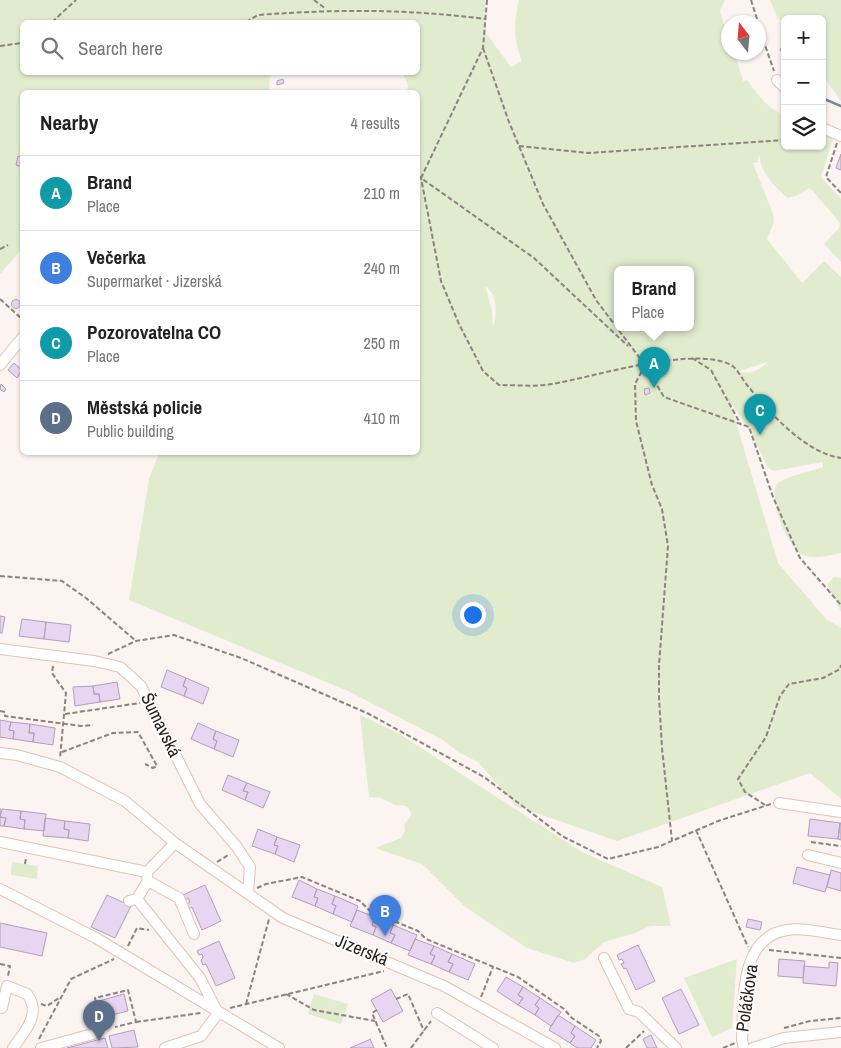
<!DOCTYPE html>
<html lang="en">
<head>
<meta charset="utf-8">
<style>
  :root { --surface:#fff; --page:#f2f2f2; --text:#222; --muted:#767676; --line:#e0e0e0; --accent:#45651b }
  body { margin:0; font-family:"Archivo Narrow",sans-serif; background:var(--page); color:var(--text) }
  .controls { position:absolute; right:15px; top:15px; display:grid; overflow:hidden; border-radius:8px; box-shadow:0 1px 4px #0004 }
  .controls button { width:45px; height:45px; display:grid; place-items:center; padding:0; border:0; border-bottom:1px solid var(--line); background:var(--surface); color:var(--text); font:25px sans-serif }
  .compass { position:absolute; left:721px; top:15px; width:45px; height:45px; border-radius:50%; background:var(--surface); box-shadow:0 1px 4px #0004; rotate:344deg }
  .you { position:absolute; left:472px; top:614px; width:18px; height:18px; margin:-12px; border:4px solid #fff; border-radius:50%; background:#1a73e8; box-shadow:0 0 0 8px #1a73e833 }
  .badge { display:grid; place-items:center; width:32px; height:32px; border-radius:50%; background:var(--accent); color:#fff; font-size:16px; font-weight:700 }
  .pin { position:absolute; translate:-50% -41px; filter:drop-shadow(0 1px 2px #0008) }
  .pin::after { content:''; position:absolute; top:26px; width:18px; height:15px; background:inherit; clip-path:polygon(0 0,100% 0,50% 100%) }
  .popup { position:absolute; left:614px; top:266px; width:80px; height:65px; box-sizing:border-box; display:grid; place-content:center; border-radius:8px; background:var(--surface); filter:drop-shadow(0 1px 4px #0005); font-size:16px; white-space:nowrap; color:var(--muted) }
  .popup b { font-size:19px; color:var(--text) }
  .popup::after { content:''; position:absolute; left:50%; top:100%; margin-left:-10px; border:10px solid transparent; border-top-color:var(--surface) }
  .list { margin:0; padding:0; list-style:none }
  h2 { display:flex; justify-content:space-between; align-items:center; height:65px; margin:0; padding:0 20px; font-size:21px }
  h2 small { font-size:16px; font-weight:400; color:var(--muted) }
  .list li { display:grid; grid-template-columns:32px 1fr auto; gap:15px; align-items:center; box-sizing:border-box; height:75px; padding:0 20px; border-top:1px solid var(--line) }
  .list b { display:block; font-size:19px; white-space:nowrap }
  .list p { margin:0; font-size:16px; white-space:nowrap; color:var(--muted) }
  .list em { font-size:16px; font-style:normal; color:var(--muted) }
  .icon { flex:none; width:28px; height:28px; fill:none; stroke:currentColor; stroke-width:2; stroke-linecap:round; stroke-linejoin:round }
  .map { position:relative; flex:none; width:841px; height:1048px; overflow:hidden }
  .search { position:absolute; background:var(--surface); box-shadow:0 1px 4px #0004; left:20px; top:20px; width:400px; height:55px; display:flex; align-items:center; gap:12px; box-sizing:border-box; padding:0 18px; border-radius:8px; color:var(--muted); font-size:19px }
  .panel { position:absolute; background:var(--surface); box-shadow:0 1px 4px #0004; left:20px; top:90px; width:400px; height:365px; border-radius:8px }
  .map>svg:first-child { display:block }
  .green { fill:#e1eccf; fill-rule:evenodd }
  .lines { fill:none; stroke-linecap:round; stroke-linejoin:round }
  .stream { stroke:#76899f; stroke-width:2.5 }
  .building { fill:#e8d5f1; stroke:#b19fb9 }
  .minor-casing { stroke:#e2c2b4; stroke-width:12 }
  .path { stroke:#8c827e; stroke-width:2; stroke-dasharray:5 2.5; stroke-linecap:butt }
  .minor { stroke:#fff; stroke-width:10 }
  .labels { text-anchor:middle; stroke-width:4; stroke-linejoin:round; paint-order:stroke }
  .street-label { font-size:18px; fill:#281c17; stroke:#fff }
</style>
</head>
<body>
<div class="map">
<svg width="841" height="1048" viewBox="0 0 841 1048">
  <rect width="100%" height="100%" fill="#fbf4f1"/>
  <!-- green -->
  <path class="green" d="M 0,0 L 485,0 L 486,33 L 511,67 L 522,61 C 513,40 514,22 519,0 L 725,0 L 720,11 L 728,37 L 728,52 L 735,53 L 743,81 L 747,80 C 757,93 768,111 785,114 L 785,146 L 822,146 L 822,133 L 833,139 L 821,177 L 841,199 L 841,262 L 824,244 L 839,228 L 840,223 L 812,190 L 809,188 L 798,195 L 788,198 C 773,185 761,173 759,154 L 758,162 L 753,163 L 773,214 L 774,222 L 767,239 L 802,283 L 824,261 L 841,277 L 841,553 C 830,555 814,560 803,555 C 788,549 767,497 777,484 C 783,477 813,471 823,467 L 823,462 L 774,471 L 768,468 L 750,431 L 730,402 L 778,563 L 826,619 L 841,628 L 841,799 L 810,773 L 617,841 L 516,806 L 478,762 L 458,752 L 443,740 L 348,691 L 129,600 L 149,479 L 159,453 L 418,452 L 418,92 L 407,92 L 408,86 L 403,73 L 418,72 L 418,22 L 22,22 L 22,72 L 270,73 L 269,92 L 22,92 L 22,249 L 0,274 ZM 618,269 L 690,269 L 690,327 L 618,327 ZM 485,286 C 498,294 497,313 493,327 L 492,310 ZM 768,362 C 761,369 749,376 739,371 Z
    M 770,0 L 841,0 L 841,101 L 822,75 L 822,19 L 785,19 L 785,23 L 778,19 Z
    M 834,577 L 841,578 L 841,612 L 827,584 Z
    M 360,715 L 398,733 L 582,852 L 662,887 L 671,926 L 650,926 L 635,933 L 604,942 L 585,959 L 574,963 L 527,948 L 464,906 L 422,864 L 375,848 L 401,838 L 405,830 L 404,825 C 408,818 416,814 406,806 L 395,805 L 381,798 L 369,797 Z
    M 12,862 L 38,866 L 37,879 L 11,875 Z
    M 737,959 L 732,1028 L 712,1037 L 684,978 Z
    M 314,994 L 348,1004 L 341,1024 L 308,1014 Z"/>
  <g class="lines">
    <!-- stream -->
    <path class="stream" d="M 822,98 L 841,106"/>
  </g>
  <!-- building -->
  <path class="building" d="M 785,47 L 785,60 L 780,49 Z
    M 283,79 L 284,83 L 277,85 L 277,81 Z
    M 841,154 L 841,170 L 836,168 Z
    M 18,156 L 22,157 L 22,167 L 16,165 Z
    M11.5 304a4.5 4.5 0 1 1 9 0a4.5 4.5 0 1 1-9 0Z
    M 14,363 L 22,370 L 17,378 L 8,370 Z
    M 1,384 L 6,389 L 4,392 L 0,389 Z
    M 649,388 L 650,393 L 645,395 L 644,389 Z
    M 0,616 L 5,617 L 2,633 L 0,633 Z
    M 22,619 L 46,622 L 44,639 L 19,636 Z
    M 46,622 L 71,625 L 69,642 L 44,639 Z
    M 167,670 L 186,678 L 183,686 L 187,688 L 184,696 L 161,687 Z
    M 186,678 L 209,688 L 203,704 L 184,696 L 187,688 L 183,686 Z
    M 117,682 L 120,699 L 100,702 L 99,694 L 94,694 L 93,686 Z
    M 93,686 L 94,694 L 99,694 L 100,702 L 75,706 L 73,687 Z
    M 0,720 L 11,722 L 9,730 L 14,731 L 13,739 L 0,737 Z
    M 11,722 L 30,724 L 29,733 L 34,733 L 33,742 L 13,739 L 14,731 L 9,730 Z
    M 198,723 L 216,731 L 213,739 L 217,741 L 214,749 L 191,739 Z
    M 30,724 L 55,728 L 53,745 L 33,742 L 34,733 L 29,733 Z
    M 216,731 L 239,740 L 233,757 L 214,749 L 217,741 L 213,739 Z
    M 228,775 L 247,783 L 243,791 L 248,792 L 245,800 L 222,790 Z
    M 247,783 L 270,792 L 263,808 L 245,800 L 248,792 L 243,791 Z
    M 0,808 L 0,817 L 6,818 L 4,826 L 0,826 Z
    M 2,809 L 21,811 L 20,819 L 25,820 L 24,829 L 4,826 L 6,818 L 0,817 Z
    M 21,811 L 46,814 L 44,831 L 24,829 L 25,820 L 20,819 Z
    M 45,818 L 65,821 L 64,829 L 69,830 L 68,838 L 43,836 Z
    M 810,819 L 840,823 L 838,839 L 808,836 Z
    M 65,821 L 90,824 L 88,841 L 68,838 L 69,830 L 64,829 Z
    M 840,823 L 841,823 L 841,840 L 838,839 Z
    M 258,829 L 277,837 L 274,845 L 278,846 L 275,854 L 252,846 Z
    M 277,837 L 300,845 L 294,862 L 275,854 L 278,846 L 274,845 Z
    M 797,867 L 830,875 L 825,892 L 793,883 Z
    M 831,870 L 841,873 L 841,891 L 827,887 Z
    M 299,880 L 317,889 L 314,897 L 318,898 L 315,906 L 292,897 Z
    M 205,885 L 221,921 L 202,930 L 192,907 L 189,909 L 187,904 L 190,902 L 188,898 L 185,900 L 183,895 Z
    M 317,889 L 335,896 L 332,904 L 336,906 L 333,914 L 315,906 L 318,898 L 314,897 Z
    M 107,895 L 131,906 L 115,938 L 91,927 Z
    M 335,896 L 358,906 L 352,922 L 333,914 L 336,906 L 332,904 Z
    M 357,910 L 375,917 L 372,925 L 376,927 L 373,935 L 350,926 Z
    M 375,917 L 393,925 L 390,933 L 395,935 L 391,943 L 373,935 L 376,927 L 372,925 Z
    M 748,919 L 762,922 L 760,930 L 746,927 Z
    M 0,923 L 47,933 L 42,956 L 0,947 Z
    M 393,925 L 417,935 L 410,951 L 391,943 L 395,935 L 390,933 Z
    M 415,939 L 434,946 L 430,954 L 435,956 L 431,964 L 408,955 Z
    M 219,941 L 235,978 L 216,986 L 206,964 L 203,965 L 201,960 L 203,958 L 202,954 L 199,955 L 197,951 Z
    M 638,945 L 655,981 L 636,990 L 626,968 L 624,969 L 621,964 L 624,963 L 622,959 L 619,960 L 617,955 Z
    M 434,946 L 452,954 L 448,962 L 453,964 L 449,972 L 431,964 L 435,956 L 430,954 Z
    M 452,954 L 475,964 L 468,980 L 449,972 L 453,964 L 448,962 Z
    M 779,959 L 805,961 L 803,978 L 778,976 Z
    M 829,962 L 838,963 L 836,986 L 803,983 L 804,966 L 829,968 Z
    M 506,977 L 523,987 L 518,995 L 523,998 L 518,1005 L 497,991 Z
    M 523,987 L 540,998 L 535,1005 L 539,1008 L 535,1015 L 518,1005 L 523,998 L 518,995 Z
    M 391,989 L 403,1011 L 383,1022 L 371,1000 Z
    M 681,989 L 699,1025 L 679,1034 L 662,998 Z
    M 124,994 L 128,1011 L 104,1017 L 99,1001 Z
    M 540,998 L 561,1012 L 551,1026 L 535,1015 L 539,1008 L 535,1005 Z
    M 558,1015 L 575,1026 L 571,1033 L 575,1036 L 570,1043 L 549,1030 Z
    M 575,1026 L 596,1040 L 591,1048 L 577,1048 L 570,1043 L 575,1036 L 571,1033 Z
    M 134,1030 L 138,1047 L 112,1048 L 109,1036 Z
    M 651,1035 L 657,1048 L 647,1048 L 643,1039 Z
    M 105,1038 L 108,1048 L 67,1048 Z
    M 370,1039 L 374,1048 L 350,1048 L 371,1039 Z"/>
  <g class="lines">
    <!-- minor casing -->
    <g class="minor-casing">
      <path id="minor" d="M 777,80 L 785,88
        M 822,128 L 841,136
        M 0,365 L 22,338
        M 0,649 L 94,661 L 120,667 L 141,686 L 200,804 L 237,847 L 250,867 L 248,893
        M 0,753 L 17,755 L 60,767 L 125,801 L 175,843 L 283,918 L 444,986 L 555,1048
        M 779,803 L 841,812
        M 0,842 L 147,872 L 175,843
        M 808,855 L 841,863
        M 148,881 L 179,898 L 194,934
        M 0,889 L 96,938 L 279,1048
        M 137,899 L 200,978 L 217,1011
        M 129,901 L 137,899 L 148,881 L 147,875
        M 604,958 L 629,1009 L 639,1012 L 676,1048
        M 2,1008 L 7,986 L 27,994 C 42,1014 25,1031 13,1048
        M 437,1013 L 493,1048
        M 41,1048 L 93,1034
        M 165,1048 L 201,1036 L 219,1012
        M 744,1048 L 742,1040 C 744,1004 738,937 787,930 C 804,927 824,933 841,935
        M 753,1048 L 784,1038 L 841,1032"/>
    </g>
    <!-- path -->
    <path class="path" d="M 314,0 L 326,9
      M 487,0 L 483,48 L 421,178 L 534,258 L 628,346
      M 751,0 L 758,22
      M 52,22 L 76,0
      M 246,22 L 258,15 C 339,9 406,9 486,19
      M 758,25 L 774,71
      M 0,46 L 22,43
      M 483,48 L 509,122 L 543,204 L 596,300 L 645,365 L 664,397 L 749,427 L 773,497 L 800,558 L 841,605
      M 152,72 L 161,72
      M 837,143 L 826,177 L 841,193
      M 519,146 L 588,153 L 785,140
      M 418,177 L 421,178 L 441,281 L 459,324 L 483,371 L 499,385 C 516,385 535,387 552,384 C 594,377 693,345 731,365 C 737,368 742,379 747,385 C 769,412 805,453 841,458
      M 0,249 L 8,245
      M 0,299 L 22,319
      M 692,358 L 711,370 L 741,425
      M 645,365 L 635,384 L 636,421 L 652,485 L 662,509 L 668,546 L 659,665 L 659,698 L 662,748 L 672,841
      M 0,576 L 62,581 L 86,598 L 136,641
      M 108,654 L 136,641 L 174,635 L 241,658 L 369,714 L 484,777 L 562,836 L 608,859 L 658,847 L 718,821 L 771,804
      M 53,666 L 52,673 L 66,693 L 60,758
      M 0,711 L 5,712 L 5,716 L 81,726 L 93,725
      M 65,714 L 140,703
      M 62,752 L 113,733 L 138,732 L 157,766 L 153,768 L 145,764
      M 765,805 L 745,792 L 738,779 L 766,737 L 780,696 L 789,684 L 823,678 L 840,669 L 841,665
      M 696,830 L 748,947
      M 811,842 L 841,846
      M 217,862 L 230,854
      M 25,864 L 26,858
      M 257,888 L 266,884 L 302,877 L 360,901 L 370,911 L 418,931 L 426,939 L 518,977 L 564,1009 L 572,1018 L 599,1036 L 601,1041 L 597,1048
      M 128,946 L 137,928 L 149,930
      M 769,950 L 841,958
      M 0,964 L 10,966 L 8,976
      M 286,994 L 314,1010 L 375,1021
      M 481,997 L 493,967
      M 396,999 L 408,994 L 424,1031
      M 41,1004 L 47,1006 L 59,998
      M 246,1004 L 269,919
      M 230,1008 L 384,971
      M 377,1010 L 372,1013 L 387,1048
      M 136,1022 L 201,1013
      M 95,1024 L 98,1011 L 95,998 L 128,990 L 136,1022 L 115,1027
      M 784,1028 L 810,1021 L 841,1018
      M 39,1039 L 71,979 L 114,959
      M 411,1048 L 431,1021
      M 626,1048 L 644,1031
      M 723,1048 L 735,1043"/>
    <!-- minor -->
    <use href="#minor" class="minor"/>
  </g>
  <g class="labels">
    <!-- street labels -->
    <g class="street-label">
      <text transform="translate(161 725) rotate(64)" y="6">Šumavská</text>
      <text transform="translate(362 950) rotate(22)" y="6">Jizerská</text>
      <text transform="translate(747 998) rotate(-82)" y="6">Poláčkova</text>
    </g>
  </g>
</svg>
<div class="controls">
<button>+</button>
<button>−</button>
<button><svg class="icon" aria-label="layers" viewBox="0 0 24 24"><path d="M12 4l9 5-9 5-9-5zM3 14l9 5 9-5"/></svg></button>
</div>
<svg class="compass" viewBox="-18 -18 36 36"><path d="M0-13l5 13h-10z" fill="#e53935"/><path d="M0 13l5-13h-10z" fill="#767676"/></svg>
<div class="you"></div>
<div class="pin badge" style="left:654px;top:388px;background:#0f9aa8">A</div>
<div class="popup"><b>Brand</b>Place</div>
<div class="pin badge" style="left:385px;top:936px;background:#3f7fe0">B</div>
<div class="pin badge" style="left:760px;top:435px;background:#0f9aa8">C</div>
<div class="pin badge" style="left:99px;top:1041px;background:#5c6f8a">D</div>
<div class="search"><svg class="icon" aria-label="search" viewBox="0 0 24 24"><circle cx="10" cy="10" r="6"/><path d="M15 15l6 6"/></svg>Search here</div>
<section class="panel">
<h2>Nearby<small>4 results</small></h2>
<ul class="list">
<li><span class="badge" style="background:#0f9aa8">A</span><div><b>Brand</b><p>Place</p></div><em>210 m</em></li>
<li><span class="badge" style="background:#3f7fe0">B</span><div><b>Večerka</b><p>Supermarket · Jizerská</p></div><em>240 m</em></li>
<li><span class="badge" style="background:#0f9aa8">C</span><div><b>Pozorovatelna CO</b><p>Place</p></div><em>250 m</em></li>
<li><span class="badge" style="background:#5c6f8a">D</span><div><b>Městská policie</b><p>Public building</p></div><em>410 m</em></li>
</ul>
</section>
</div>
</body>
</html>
